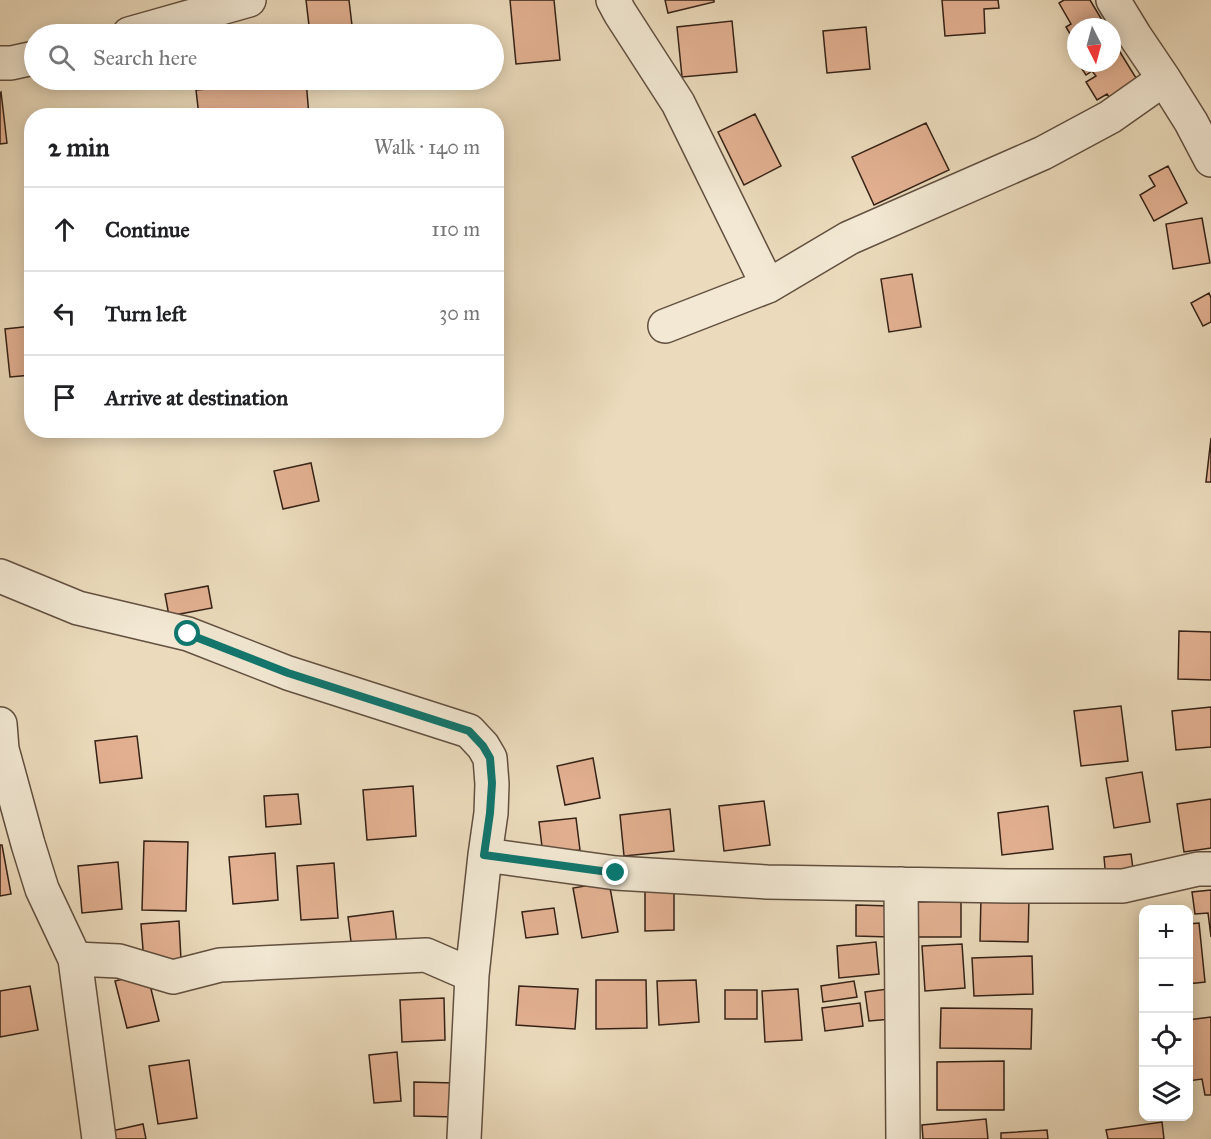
<!DOCTYPE html>
<html lang="en">
<head>
<meta charset="utf-8">
<style>
  :root { --surface:#fff; --page:#f2f2f2; --text:#202124; --muted:#757577; --line:#e0e0e0 }
  body { margin:0; font-family:"IM FELL Great Primer",serif; background:var(--page); color:var(--text) }
  .controls { position:absolute; right:18px; bottom:18px; display:grid; overflow:hidden; border-radius:12px; box-shadow:0 3px 15px #0003 }
  .controls button { width:54px; height:54px; display:grid; place-items:center; padding:0; border:0; border-bottom:2px solid var(--line); background:var(--surface); color:var(--text); font:30px sans-serif }
  .compass { position:absolute; left:1067px; top:18px; width:54px; height:54px; border-radius:50%; background:var(--surface); box-shadow:0 3px 15px #0003; rotate:174deg }
  .stop { position:absolute; width:18px; height:18px; margin:-14px; border:4px solid #0f766e; border-radius:50%; background:#fff }
  .stop.end { background:#0f766e; border-color:#fff; box-shadow:0 2px 6px #0008 }
  .list { margin:0; padding:0; list-style:none }
  h2 { display:flex; justify-content:space-between; align-items:center; height:78px; margin:0; padding:0 24px; font-size:26px }
  h2 small { font-size:20px; font-weight:400; color:var(--muted) }
  .list li { display:grid; grid-template-columns:39px 1fr auto; gap:18px; align-items:center; box-sizing:border-box; height:84px; padding:0 24px; border-top:2px solid var(--line) }
  .list b { display:block; font-size:22px; white-space:nowrap }
  .list em { font-size:20px; font-style:normal; color:var(--muted) }
  .icon { flex:none; width:33px; height:33px; fill:none; stroke:currentColor; stroke-width:2; stroke-linecap:round; stroke-linejoin:round }
  .map { position:relative; flex:none; width:1211px; height:1139px; overflow:hidden }
  .search { position:absolute; background:var(--surface); box-shadow:0 3px 15px #0003; left:24px; top:24px; width:480px; height:66px; display:flex; align-items:center; gap:15px; box-sizing:border-box; padding:0 21px; border-radius:33px; color:var(--muted); font-size:22px }
  .panel { position:absolute; background:var(--surface); box-shadow:0 3px 15px #0003; left:24px; top:108px; width:480px; height:330px; border-radius:24px }
  .map>svg:first-child { display:block }
  .building { fill:#e3b192; stroke:#352217; stroke-width:1.5 }
  .lines { fill:none; stroke-linecap:round; stroke-linejoin:round }
  .minor-casing { stroke:#625040; stroke-width:36 }
  .minor { stroke:#f2e8d3; stroke-width:33 }
  .route { stroke:#0f766e; stroke-width:8 }
</style>
</head>
<body>
<div class="map">
<svg width="1211" height="1139" viewBox="0 0 1211 1139">
  <rect width="100%" height="100%" fill="#ebdbbc"/>
  <filter id="stains"><feTurbulence type="fractalNoise" baseFrequency=".00333" numOctaves="4"/><feColorMatrix values="0 0 0 0 .2 0 0 0 0 .09 0 0 0 0 .02 0 0 0 .5 -.17"/></filter>
  <radialGradient id="worn" r=".72"><stop offset=".6" stop-color="#630" stop-opacity="0"/><stop offset="1" stop-color="#630" stop-opacity=".3"/></radialGradient>
  <!-- building -->
  <path class="building" d="M 306,0 L 349,0 L 353,34 L 310,34 Z
    M 510,0 L 554,0 L 560,60 L 516,64 Z
    M 665,0 L 714,0 L 714,2 L 668,13 Z
    M 942,0 L 998,0 L 999,8 L 984,9 L 985,33 L 945,36 Z
    M 1064,0 L 1090,0 L 1102,20 L 1098,22 L 1101,27 L 1076,27 L 1076,44 L 1066,27 L 1071,24 L 1059,3 Z
    M 732,21 L 737,72 L 682,77 L 677,27 Z
    M 866,27 L 870,69 L 827,73 L 823,31 Z
    M 1115,44 L 1141,86 L 1113,103 L 1107,94 L 1097,100 L 1086,82 L 1096,76 L 1092,71 L 1086,75 L 1078,63 L 1112,63 L 1112,45 Z
    M 306,80 L 309,116 L 199,116 L 196,90 Z
    M 1,92 L 7,143 L 0,144 L 0,93 Z
    M 755,114 L 781,166 L 744,185 L 718,132 Z
    M 926,123 L 949,170 L 874,205 L 852,157 Z
    M 1168,166 L 1187,203 L 1154,221 L 1140,195 L 1155,186 L 1149,176 Z
    M 1202,218 L 1210,263 L 1173,269 L 1166,224 Z
    M 912,274 L 921,327 L 889,332 L 881,279 Z
    M 1209,293 L 1211,298 L 1211,322 L 1203,326 L 1191,303 Z
    M 32,326 L 32,375 L 10,377 L 5,329 Z
    M 1211,438 L 1211,482 L 1206,482 Z
    M 311,463 L 319,501 L 283,509 L 274,471 Z
    M 208,586 L 212,608 L 169,616 L 165,594 Z
    M 1179,631 L 1211,632 L 1211,680 L 1178,679 Z
    M 1121,706 L 1128,761 L 1081,766 L 1074,711 Z
    M 1211,707 L 1211,747 L 1176,750 L 1172,711 Z
    M 137,736 L 142,778 L 100,783 L 95,741 Z
    M 593,758 L 600,798 L 565,805 L 557,766 Z
    M 1142,772 L 1150,822 L 1114,828 L 1106,778 Z
    M 413,786 L 416,836 L 367,840 L 363,790 Z
    M 298,794 L 301,824 L 266,827 L 264,796 Z
    M 1211,799 L 1211,848 L 1184,852 L 1177,804 Z
    M 764,801 L 770,845 L 724,851 L 719,806 Z
    M 1048,806 L 1053,849 L 1002,855 L 998,813 Z
    M 670,809 L 674,851 L 624,856 L 620,815 Z
    M 576,818 L 580,850 L 543,855 L 539,822 Z
    M 144,841 L 188,842 L 186,911 L 142,910 Z
    M 0,845 L 2,845 L 11,894 L 0,896 Z
    M 275,853 L 278,900 L 233,904 L 229,857 Z
    M 1131,854 L 1134,876 L 1106,879 L 1104,857 Z
    M 118,862 L 122,909 L 82,913 L 78,866 Z
    M 334,863 L 338,918 L 301,920 L 297,866 Z
    M 609,882 L 618,932 L 582,938 L 573,888 Z
    M 645,887 L 674,887 L 674,930 L 645,931 Z
    M 1211,890 L 1211,937 L 1208,913 L 1195,914 L 1192,892 Z
    M 981,897 L 1029,897 L 1028,942 L 980,941 Z
    M 961,901 L 961,937 L 913,937 L 913,902 Z
    M 856,905 L 891,906 L 890,937 L 856,936 Z
    M 554,908 L 558,934 L 526,938 L 522,912 Z
    M 393,911 L 397,944 L 352,950 L 348,917 Z
    M 179,921 L 181,960 L 144,962 L 141,924 Z
    M 1199,923 L 1205,982 L 1188,984 L 1188,924 Z
    M 876,942 L 879,974 L 839,978 L 837,946 Z
    M 962,944 L 965,988 L 925,991 L 922,946 Z
    M 1032,956 L 1033,994 L 974,996 L 972,958 Z
    M 147,973 L 159,1021 L 127,1028 L 115,981 Z
    M 596,980 L 646,980 L 647,1028 L 596,1029 Z
    M 696,980 L 699,1022 L 659,1025 L 657,981 Z
    M 854,981 L 857,997 L 823,1002 L 821,986 Z
    M 30,986 L 38,1030 L 0,1037 L 0,991 Z
    M 519,986 L 578,989 L 575,1029 L 516,1025 Z
    M 798,989 L 802,1040 L 765,1042 L 762,991 Z
    M 888,989 L 892,1019 L 869,1021 L 865,992 Z
    M 725,990 L 757,990 L 757,1019 L 725,1019 Z
    M 444,998 L 445,1040 L 402,1042 L 400,1000 Z
    M 860,1003 L 863,1026 L 825,1031 L 822,1008 Z
    M 941,1008 L 1032,1009 L 1031,1049 L 940,1048 Z
    M 1211,1017 L 1211,1095 L 1205,1095 L 1202,1079 L 1188,1081 L 1188,1020 Z
    M 397,1052 L 401,1101 L 374,1103 L 369,1055 Z
    M 189,1060 L 197,1118 L 158,1124 L 149,1066 Z
    M 1004,1061 L 1004,1110 L 937,1110 L 937,1062 Z
    M 414,1082 L 456,1083 L 456,1117 L 414,1116 Z
    M 986,1119 L 988,1139 L 923,1139 L 922,1125 Z
    M 1162,1122 L 1164,1139 L 1108,1139 L 1106,1130 Z
    M 143,1124 L 146,1139 L 109,1139 L 107,1132 Z
    M 1047,1130 L 1048,1139 L 1001,1139 L 1001,1133 Z"/>
  <g class="lines">
    <!-- minor casing -->
    <g class="minor-casing">
      <path id="minor" d="M 613,0 L 620,13 L 678,103 L 768,286
        M 1113,0 L 1135,36 L 1164,79 L 1191,122 L 1211,160
        M 129,34 L 249,0
        M 0,63 L 11,63 L 34,58
        M 665,326 L 768,286 L 849,238 L 1043,153 L 1110,117 L 1164,79
        M 0,576 L 78,608 L 188,634 L 288,673 L 469,731 L 483,746 L 490,758 L 492,784 L 491,813 L 485,855
        M 0,724 L 2,749 L 28,844 L 42,889 L 75,959 L 99,1139
        M 901,884 L 903,1139
        M 75,959 L 119,961 L 173,977 L 220,965 L 426,955 L 472,975 L 464,1139
        M 472,975 L 485,855 L 616,873 L 767,882 L 1009,886 L 1123,886 L 1198,869 L 1211,869"/>
    </g>
    <!-- minor -->
    <use href="#minor" class="minor"/>
  </g>
  <g class="lines">
    <!-- route -->
    <path class="route" d="M 188,634 L 288,673 L 469,731 L 483,746 L 490,758 L 492,783 L 490,813 L 484,855 L 616,873"/>
  </g>
  <rect width="100%" height="100%" filter="url(#stains)"/>
  <rect width="100%" height="100%" fill="url(#worn)"/>
</svg>
<div class="controls">
<button>+</button>
<button>−</button>
<button><svg class="icon" aria-label="locate" viewBox="0 0 24 24"><circle cx="12" cy="12" r="6"/><path d="M12 2v4M12 18v4M2 12h4M18 12h4"/></svg></button>
<button><svg class="icon" aria-label="layers" viewBox="0 0 24 24"><path d="M12 4l9 5-9 5-9-5zM3 14l9 5 9-5"/></svg></button>
</div>
<svg class="compass" viewBox="-18 -18 36 36"><path d="M0-13l5 13h-10z" fill="#e53935"/><path d="M0 13l5-13h-10z" fill="#757577"/></svg>
<div class="stop" style="left:188px;top:634px"></div>
<div class="stop end" style="left:616px;top:873px"></div>
<div class="search"><svg class="icon" aria-label="search" viewBox="0 0 24 24"><circle cx="10" cy="10" r="6"/><path d="M15 15l6 6"/></svg>Search here</div>
<section class="panel">
<h2>2 min<small>Walk · 140 m</small></h2>
<ul class="list">
<li><svg class="icon" aria-label="ahead" viewBox="0 0 24 24"><path d="M12 20V5M6 11l6-6 6 6"/></svg><div><b>Continue</b></div><em>110 m</em></li>
<li><svg class="icon" aria-label="left" viewBox="0 0 24 24"><path d="M17 20v-9H6M10 6l-5 5 5 5"/></svg><div><b>Turn left</b></div><em>30 m</em></li>
<li><svg class="icon" aria-label="arrive" viewBox="0 0 24 24"><path d="M6 21V4h12l-3 4 3 4H6"/></svg><div><b>Arrive at destination</b></div></li>
</ul>
</section>
</div>
</body>
</html>
